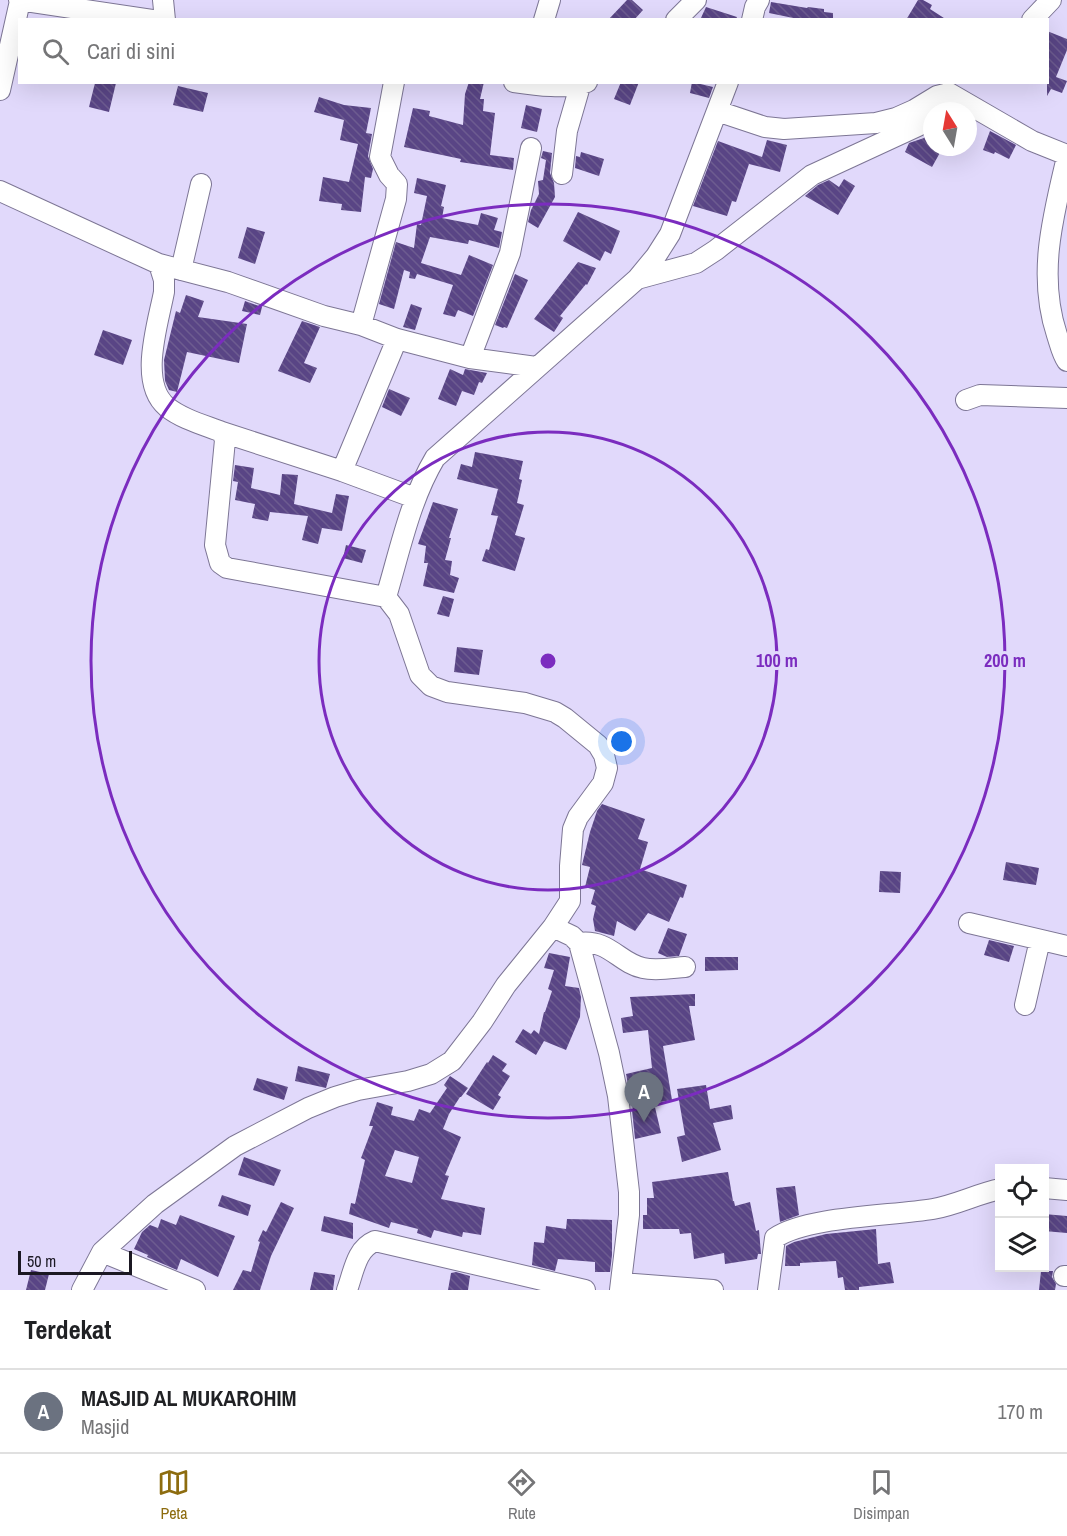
<!DOCTYPE html>
<html lang="id">
<head>
<meta charset="utf-8">
<style>
  :root { --surface:#fff; --page:#f6f6f6; --text:#202124; --muted:#757577; --line:#e0e0e0; --accent:#8d6c0f }
  body { margin:0; font-family:"Archivo Narrow",sans-serif; background:var(--page); color:var(--text) }
  .controls { position:absolute; right:18px; bottom:18px; display:grid; overflow:hidden; border-radius:0px; box-shadow:0 6px 24px #0002 }
  .controls button { width:54px; height:54px; display:grid; place-items:center; padding:0; border:0; border-bottom:2px solid var(--line); background:var(--surface); color:var(--text); font:30px sans-serif }
  .compass { position:absolute; left:923px; top:102px; width:54px; height:54px; border-radius:50%; background:var(--surface); box-shadow:0 6px 24px #0002; rotate:349deg }
  .scale { position:absolute; left:18px; bottom:15px; width:114px; box-sizing:border-box; padding-left:6px; border:3px solid #1b1823; border-top:0; font-size:16px; line-height:21px; white-space:nowrap; color:#1b1823; -webkit-text-stroke:4px #e1d9fb; paint-order:stroke }
  .you { position:absolute; left:622px; top:742px; width:21px; height:21px; margin:-15px; border:4px solid #fff; border-radius:50%; background:#1a73e8; box-shadow:0 0 0 9px #1a73e833 }
  .badge { display:grid; place-items:center; width:39px; height:39px; border-radius:50%; background:var(--accent); color:#fff; font-size:20px; font-weight:700 }
  .pin { position:absolute; translate:-50% -50px; filter:drop-shadow(0 2px 3px #0008) }
  .pin::after { content:''; position:absolute; top:32px; width:21px; height:18px; background:inherit; clip-path:polygon(0 0,100% 0,50% 100%) }
  .list { margin:0; padding:0; list-style:none }
  h2 { display:flex; justify-content:space-between; align-items:center; height:78px; margin:0; padding:0 24px; font-size:26px }
  h2 small { font-size:20px; font-weight:400; color:var(--muted) }
  .list li { display:grid; grid-template-columns:39px 1fr auto; gap:18px; align-items:center; box-sizing:border-box; height:84px; padding:0 24px; border-top:2px solid var(--line) }
  .list b { display:block; font-size:22px; white-space:nowrap }
  .list p { margin:0; font-size:20px; white-space:nowrap; color:var(--muted) }
  .list em { font-size:20px; font-style:normal; color:var(--muted) }
  .icon { flex:none; width:33px; height:33px; fill:none; stroke:currentColor; stroke-width:2; stroke-linecap:round; stroke-linejoin:round }
  .map { position:relative; flex:none; width:1067px; height:1290px; overflow:hidden }
  .search { position:absolute; background:var(--surface); box-shadow:0 6px 24px #0002; left:18px; right:18px; top:18px; height:66px; display:flex; align-items:center; gap:15px; box-sizing:border-box; padding:0 21px; border-radius:0px; color:var(--muted); font-size:22px }
  .sheet { height:162px; background:var(--surface) }
  nav { display:flex; justify-content:space-around; align-items:center; box-sizing:border-box; height:84px; border-top:2px solid var(--line); background:var(--surface); font-size:16px; color:var(--muted) }
  nav a { display:grid; justify-items:center; gap:3px }
  nav .on { color:var(--accent) }
  .map>svg:first-child { display:block }
  .building { fill:url(#building-back-hatch); fill-rule:evenodd }
  .lines { fill:none; stroke-linecap:round; stroke-linejoin:round }
  .minor-casing { stroke:#7d7695; stroke-width:22 }
  .minor { stroke:#fff; stroke-width:20 }
  .ring { fill:none; stroke:#7b2cbf; stroke-width:3 }
  .centre { fill:#7b2cbf; stroke:#e1d9fb; stroke-width:3 }
  .ring-label { font-size:18px; text-anchor:middle; font-weight:bold; fill:#7b2cbf; stroke:#e1d9fb; stroke-width:6; stroke-linejoin:round; paint-order:stroke }
</style>
</head>
<body>
<div class="map">
<svg width="1067" height="1290" viewBox="0 0 1067 1290">
  <defs>
    <pattern id="building-back-hatch" width="6" height="6" patternUnits="userSpaceOnUse" patternTransform="scale(1.5)"><rect width="6" height="6" fill="#594585"/><path d="M-1 5l2 2M0 0l6 6M5-1l2 2" fill="none" stroke="#6d5c90"/></pattern>
  </defs>
  <rect width="100%" height="100%" fill="#e1d9fb"/>
  <!-- building -->
  <path class="building" d="M 627,0 L 632,0 L 643,10 L 634,20 L 608,20 Z
    M 918,0 L 923,0 L 932,5 L 930,9 L 947,20 L 906,20 Z
    M 771,2 L 807,8 L 808,7 L 824,9 L 824,12 L 833,13 L 833,20 L 803,20 L 769,13 Z
    M 706,7 L 737,17 L 736,20 L 700,20 Z
    M 1047,31 L 1067,39 L 1067,50 L 1056,77 L 1067,81 L 1062,93 L 1051,89 L 1047,96 Z
    M 469,82 L 484,82 L 480,99 L 484,99 L 483,111 L 495,113 L 490,155 L 514,158 L 513,170 L 460,162 L 461,159 L 404,147 L 413,108 L 430,111 L 429,116 L 463,125 L 465,94 Z
    M 621,82 L 639,82 L 630,105 L 614,99 Z
    M 692,82 L 713,87 L 709,98 L 690,93 Z
    M 95,83 L 116,83 L 109,112 L 89,107 Z
    M 178,86 L 208,93 L 203,112 L 173,105 Z
    M 319,97 L 344,105 L 371,108 L 366,133 L 372,134 L 368,156 L 373,169 L 371,178 L 365,177 L 361,212 L 341,210 L 342,204 L 319,201 L 323,177 L 349,182 L 358,144 L 340,140 L 344,120 L 314,112 Z
    M 526,105 L 542,109 L 537,132 L 521,128 Z
    M 932,130 L 932,147 L 942,149 L 932,167 L 905,152 L 909,143 L 924,138 Z
    M 990,131 L 1016,145 L 1009,159 L 995,152 L 994,154 L 983,150 Z
    M 767,140 L 787,145 L 780,172 L 749,164 L 736,202 L 732,201 L 727,216 L 693,206 L 718,141 L 762,157 Z
    M 543,151 L 552,153 L 550,173 L 554,183 L 555,197 L 538,228 L 528,222 L 531,210 L 539,194 L 538,181 L 543,180 L 546,160 L 541,158 Z
    M 581,152 L 604,159 L 599,176 L 575,168 L 576,156 L 580,157 Z
    M 417,178 L 446,185 L 441,206 L 444,207 L 442,218 L 478,225 L 481,213 L 498,218 L 494,230 L 502,232 L 499,248 L 469,240 L 468,244 L 430,237 L 421,263 L 461,275 L 469,255 L 493,265 L 473,316 L 458,310 L 455,317 L 443,314 L 453,285 L 417,274 L 415,279 L 409,278 L 410,272 L 404,270 L 394,309 L 379,304 L 396,242 L 414,248 L 417,224 L 421,225 L 427,196 L 414,193 Z
    M 844,179 L 855,186 L 838,215 L 805,196 L 818,185 L 829,180 L 839,187 Z
    M 578,212 L 620,231 L 611,254 L 605,251 L 600,261 L 563,241 Z
    M 247,227 L 265,232 L 255,264 L 238,258 Z
    M 578,262 L 596,268 L 587,285 L 586,284 L 560,316 L 563,318 L 554,332 L 534,319 Z
    M 515,274 L 528,280 L 507,328 L 504,327 L 503,328 L 495,325 Z
    M 186,295 L 204,301 L 198,317 L 247,324 L 239,363 L 187,352 L 177,392 L 169,390 L 165,381 L 164,360 L 176,311 L 180,313 Z
    M 245,301 L 262,307 L 260,315 L 242,311 Z
    M 411,304 L 422,308 L 415,330 L 403,327 Z
    M 302,321 L 320,327 L 304,363 L 317,368 L 310,383 L 278,371 Z
    M 103,330 L 132,340 L 123,365 L 94,355 Z
    M 450,369 L 463,375 L 465,369 L 487,373 L 482,383 L 479,382 L 474,395 L 462,391 L 456,406 L 438,399 Z
    M 389,389 L 410,398 L 401,416 L 382,407 Z
    M 475,452 L 523,461 L 519,479 L 522,480 L 517,503 L 524,505 L 515,535 L 525,538 L 515,571 L 482,561 L 486,549 L 489,550 L 498,516 L 491,515 L 498,489 L 457,479 L 461,464 L 472,467 Z
    M 235,465 L 254,468 L 251,488 L 280,495 L 282,474 L 298,475 L 294,504 L 332,513 L 336,494 L 349,496 L 342,531 L 322,528 L 318,544 L 302,540 L 308,516 L 270,512 L 268,521 L 252,518 L 255,504 L 235,500 L 238,482 L 233,481 Z
    M 433,502 L 458,509 L 449,538 L 451,538 L 445,560 L 452,561 L 450,575 L 459,578 L 454,593 L 423,586 L 428,563 L 424,563 L 426,546 L 418,544 Z
    M 346,545 L 366,550 L 362,563 L 343,558 Z
    M 443,596 L 454,599 L 449,617 L 437,614 Z
    M 457,647 L 483,650 L 479,675 L 454,672 Z
    M 602,804 L 645,819 L 638,839 L 648,842 L 640,869 L 687,885 L 683,898 L 680,897 L 669,922 L 648,913 L 635,931 L 617,921 L 614,936 L 595,931 L 593,919 L 596,906 L 591,904 L 595,890 L 585,887 L 590,867 L 582,865 L 590,832 L 597,811 Z
    M 1006,862 L 1039,868 L 1036,885 L 1003,880 Z
    M 880,871 L 901,872 L 900,893 L 879,892 Z
    M 668,928 L 687,934 L 679,956 L 667,957 L 658,953 Z
    M 989,940 L 1014,946 L 1009,962 L 984,955 Z
    M 549,953 L 570,957 L 565,986 L 579,988 L 581,997 L 580,1017 L 566,1050 L 544,1041 L 536,1055 L 515,1042 L 523,1029 L 531,1034 L 534,1030 L 539,1034 L 544,1012 L 545,1012 L 552,991 L 548,989 L 554,970 L 544,968 Z
    M 705,957 L 738,957 L 738,970 L 705,971 Z
    M 695,994 L 695,1006 L 689,1006 L 695,1040 L 663,1046 L 672,1100 L 654,1103 L 661,1133 L 635,1139 L 632,1110 L 633,1109 L 626,1074 L 652,1068 L 648,1030 L 623,1033 L 621,1018 L 633,1016 L 630,997 Z
    M 493,1055 L 507,1064 L 502,1071 L 510,1076 L 498,1095 L 501,1097 L 493,1110 L 466,1094 L 487,1062 L 488,1063 Z
    M 298,1066 L 330,1074 L 326,1088 L 295,1081 Z
    M 450,1076 L 468,1088 L 461,1097 L 460,1097 L 449,1114 L 443,1129 L 461,1137 L 445,1175 L 449,1176 L 441,1199 L 485,1208 L 481,1235 L 463,1232 L 462,1237 L 434,1230 L 431,1238 L 417,1233 L 418,1229 L 391,1222 L 389,1228 L 349,1214 L 351,1203 L 355,1204 L 365,1160 L 361,1158 L 373,1126 L 369,1126 L 377,1102 L 393,1107 L 391,1115 L 414,1121 L 419,1109 L 430,1113 L 447,1088 L 444,1085 ZM 395,1150 L 419,1157 L 412,1183 L 385,1176 Z
    M 257,1078 L 288,1087 L 284,1100 L 253,1090 Z
    M 706,1085 L 710,1109 L 731,1105 L 733,1119 L 713,1123 L 721,1150 L 682,1162 L 677,1137 L 685,1135 L 677,1089 Z
    M 244,1157 L 281,1170 L 274,1186 L 238,1175 Z
    M 728,1172 L 733,1201 L 734,1201 L 735,1206 L 750,1202 L 756,1231 L 759,1230 L 761,1254 L 758,1254 L 757,1259 L 725,1264 L 724,1253 L 694,1259 L 691,1233 L 680,1234 L 679,1229 L 643,1229 L 643,1215 L 647,1215 L 647,1198 L 654,1198 L 652,1182 Z
    M 795,1186 L 799,1215 L 780,1222 L 776,1188 Z
    M 222,1195 L 251,1205 L 248,1216 L 218,1206 Z
    M 281,1202 L 294,1208 L 271,1256 L 260,1290 L 233,1290 L 243,1270 L 251,1272 L 260,1242 L 258,1241 L 263,1230 L 266,1232 Z
    M 1044,1214 L 1067,1216 L 1067,1233 L 1044,1231 Z
    M 180,1215 L 235,1236 L 218,1277 L 181,1259 L 177,1270 L 147,1257 L 148,1255 L 134,1249 L 142,1232 L 150,1225 L 158,1228 L 161,1219 L 176,1225 Z
    M 324,1216 L 353,1223 L 353,1239 L 321,1231 Z
    M 567,1219 L 612,1220 L 612,1255 L 610,1272 L 595,1272 L 595,1262 L 558,1259 L 555,1271 L 532,1265 L 534,1242 L 544,1243 L 546,1226 L 566,1229 Z
    M 876,1229 L 878,1264 L 890,1262 L 894,1283 L 859,1287 L 859,1290 L 845,1290 L 843,1277 L 838,1278 L 836,1261 L 800,1263 L 800,1266 L 785,1266 L 786,1246 L 794,1242 L 826,1234 Z
    M 31,1270 L 49,1274 L 45,1290 L 26,1290 Z
    M 1041,1271 L 1053,1271 L 1052,1277 L 1056,1284 L 1055,1290 L 1039,1290 Z
    M 314,1272 L 335,1275 L 333,1290 L 310,1290 Z
    M 456,1272 L 470,1276 L 468,1290 L 448,1290 L 451,1273 Z"/>
  <g class="lines">
    <!-- minor casing -->
    <g class="minor-casing">
      <path id="minor" d="M 19,0 L 152,20
        M 163,0 L 165,20
        M 544,20 L 550,0
        M 676,20 L 696,0
        M 752,20 L 755,7 L 759,0
        M 1032,20 L 1051,0
        M 514,82 C 534,85 569,90 587,82
        M 0,90 L 20,1
        M 717,111 L 765,127 L 784,129 L 876,123 L 896,118 L 914,110 L 937,96 L 949,93 L 1032,141 L 1067,155
        M 1067,157 C 1053,216 1037,275 1057,335 C 1060,344 1062,354 1067,361
        M 562,174 L 567,131 L 580,86
        M 0,191 L 159,264 L 164,280 L 164,292 C 158,324 138,383 167,407 C 182,419 204,425 222,432 L 225,440 L 215,545 L 220,563 L 227,568 L 386,597 L 399,614 L 420,675 L 431,686 L 447,692 L 525,703 L 555,712 L 565,718 L 598,745 L 604,755 L 607,768 L 603,783 L 578,817 L 573,829 L 570,866 L 570,901 L 553,927 L 506,985 L 482,1022 L 452,1061 L 431,1074 L 408,1081 L 358,1090 L 335,1097 L 308,1108 L 235,1146 L 155,1204 L 102,1252 L 82,1290
        M 159,264 L 228,282 L 324,316 L 361,325 L 397,339 L 470,358 L 536,367
        M 181,270 L 201,184
        M 637,279 L 696,263 L 716,250 L 812,175 L 918,126 L 932,114
        M 361,325 L 396,199 L 397,184 L 389,175 L 380,157 L 394,82
        M 470,358 L 510,253 L 531,148
        M 966,400 L 980,395 L 1067,398
        M 222,432 L 342,471 L 415,498
        M 342,471 L 397,339
        M 386,597 C 400,550 410,500 435,458 L 637,279 L 656,256 L 670,234 L 728,82
        M 969,923 L 1067,946
        M 553,927 L 572,936 L 579,943 L 609,1053 L 618,1096 L 629,1192 L 629,1215 L 620,1290
        M 579,943 C 609,939 619,963 643,968 C 656,971 672,968 685,967
        M 1025,1005 L 1040,940
        M 1044,1188 L 1067,1190
        M 102,1252 L 195,1290
        M 1064,1276 L 1067,1276
        M 621,1283 L 713,1290
        M 347,1290 C 354,1271 356,1249 375,1241 L 585,1290
        M 768,1290 L 775,1238 C 807,1216 892,1216 933,1209 C 956,1205 977,1194 1000,1189"/>
    </g>
    <!-- minor -->
    <use href="#minor" class="minor"/>
  </g>
  <!-- distance rings -->
  <g class="ring">
    <circle cx="548" cy="661" r="229"/>
    <circle cx="548" cy="661" r="457"/>
  </g>
  <circle cx="548" cy="661" r="9" class="centre"/>
  <g class="ring-label">
    <text x="777" y="667">100 m</text>
    <text x="1005" y="667">200 m</text>
  </g>
</svg>
<div class="controls">
<button><svg class="icon" aria-label="locate" viewBox="0 0 24 24"><circle cx="12" cy="12" r="6"/><path d="M12 2v4M12 18v4M2 12h4M18 12h4"/></svg></button>
<button><svg class="icon" aria-label="layers" viewBox="0 0 24 24"><path d="M12 4l9 5-9 5-9-5zM3 14l9 5 9-5"/></svg></button>
</div>
<svg class="compass" viewBox="-18 -18 36 36"><path d="M0-13l5 13h-10z" fill="#e53935"/><path d="M0 13l5-13h-10z" fill="#757577"/></svg>
<div class="scale">50 m</div>
<div class="you"></div>
<div class="pin badge" style="left:644px;top:1122px;background:#6b7280">A</div>
<div class="search"><svg class="icon" aria-label="search" viewBox="0 0 24 24"><circle cx="10" cy="10" r="6"/><path d="M15 15l6 6"/></svg>Cari di sini</div>
</div>
<section class="sheet">
<h2>Terdekat<small></small></h2>
<ul class="list">
<li><span class="badge" style="background:#6b7280">A</span><div><b>MASJID AL MUKAROHIM</b><p>Masjid</p></div><em>170 m</em></li>
</ul>
</section>
<nav>
<a class="on"><svg class="icon" aria-label="map" viewBox="0 0 24 24"><path d="M3 6l6-2 6 2 6-2v14l-6 2-6-2-6 2zM9 4v14M15 6v14"/></svg>Peta</a>
<a><svg class="icon" aria-label="directions" viewBox="0 0 24 24"><path d="M12 3l9 9-9 9-9-9zM9 14v-3h6M13 9l2 2-2 2"/></svg>Rute</a>
<a><svg class="icon" aria-label="saved" viewBox="0 0 24 24"><path d="M7 4h10v16l-5-4-5 4z"/></svg>Disimpan</a>
</nav>
</body>
</html>
